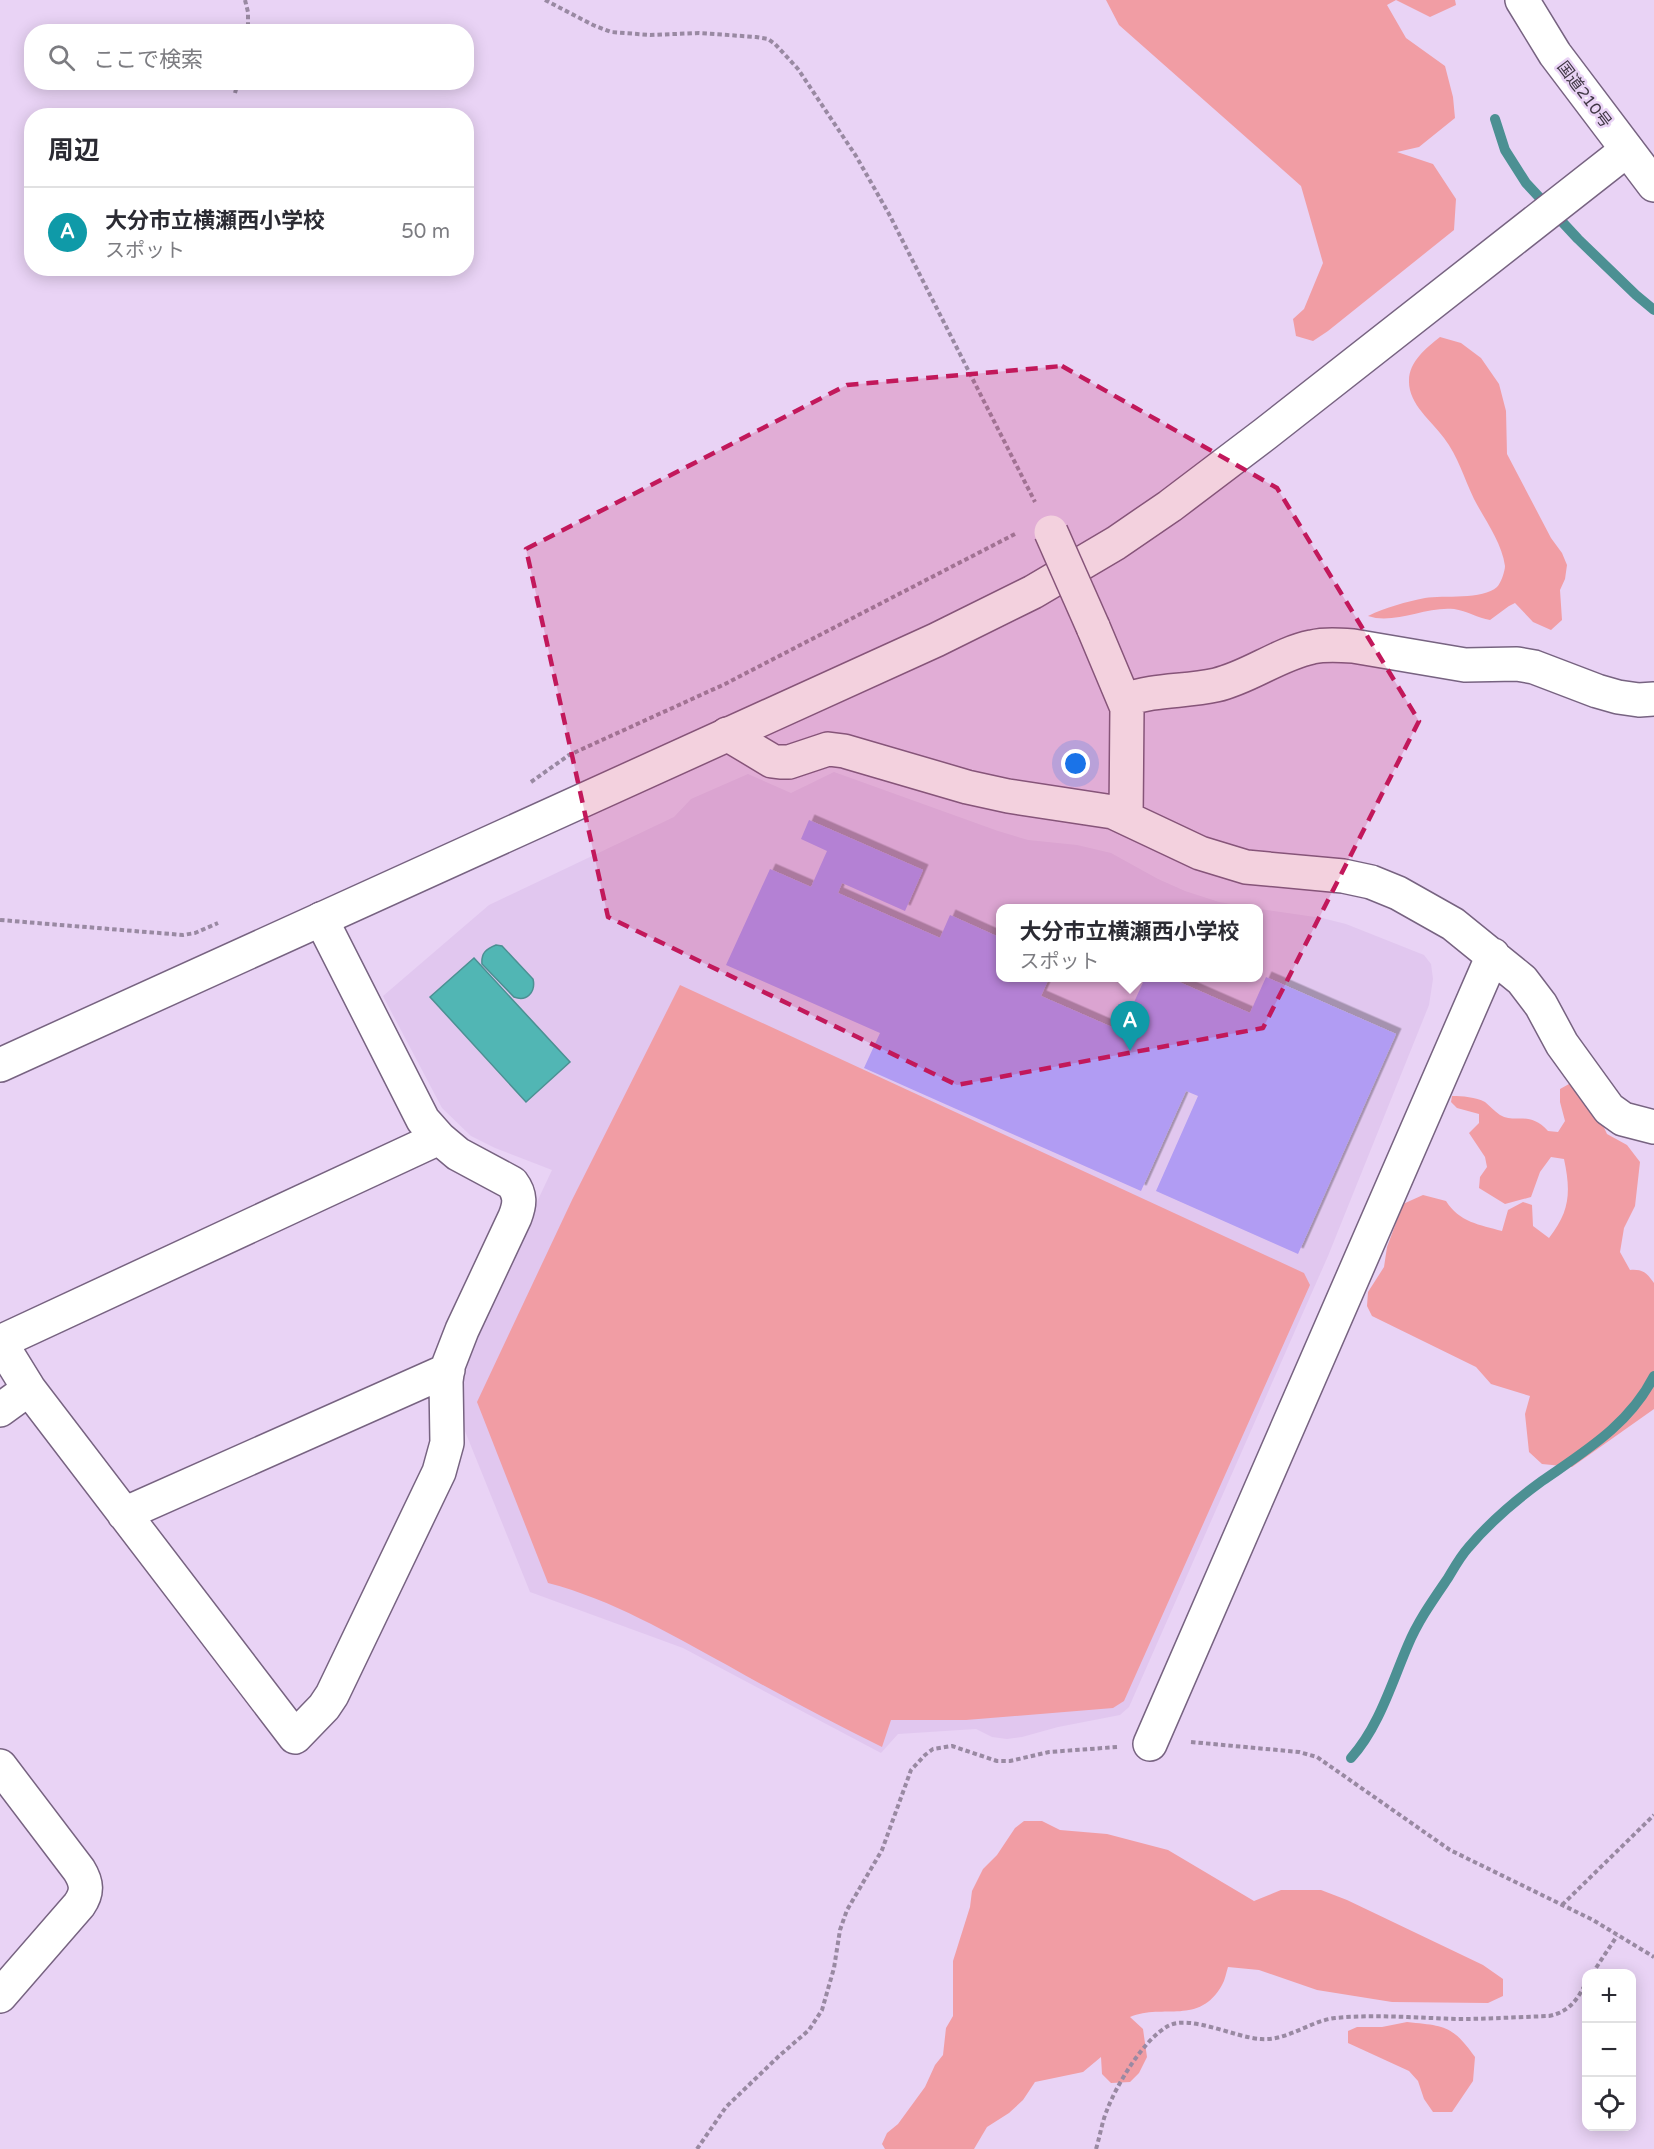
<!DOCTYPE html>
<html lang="ja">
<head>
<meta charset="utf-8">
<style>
  :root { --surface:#fff; --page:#f7f7f7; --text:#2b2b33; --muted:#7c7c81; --line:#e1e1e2; --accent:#3f7502 }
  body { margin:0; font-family:"Varela Round","Noto Sans JP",sans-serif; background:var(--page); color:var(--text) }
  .controls { position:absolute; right:18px; bottom:18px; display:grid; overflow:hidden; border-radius:12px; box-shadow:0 3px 15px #0003 }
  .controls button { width:54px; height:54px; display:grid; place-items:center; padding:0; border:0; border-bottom:2px solid var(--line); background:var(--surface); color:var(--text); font:30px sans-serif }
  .you { position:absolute; left:1076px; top:764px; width:21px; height:21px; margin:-15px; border:4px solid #fff; border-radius:50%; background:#1a73e8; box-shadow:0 0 0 9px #1a73e833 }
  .badge { display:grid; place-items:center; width:39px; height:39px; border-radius:50%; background:var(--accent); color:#fff; font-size:20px; font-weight:700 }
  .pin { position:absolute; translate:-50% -50px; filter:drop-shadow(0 2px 3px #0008) }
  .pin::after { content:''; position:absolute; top:32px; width:21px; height:18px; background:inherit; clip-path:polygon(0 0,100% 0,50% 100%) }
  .popup { position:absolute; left:996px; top:904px; width:267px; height:78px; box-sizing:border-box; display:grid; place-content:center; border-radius:12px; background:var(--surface); filter:drop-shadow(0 2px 4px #0005); font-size:20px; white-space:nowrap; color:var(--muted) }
  .popup b { font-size:22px; color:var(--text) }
  .popup::after { content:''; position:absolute; left:50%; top:100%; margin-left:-12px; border:12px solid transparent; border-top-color:var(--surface) }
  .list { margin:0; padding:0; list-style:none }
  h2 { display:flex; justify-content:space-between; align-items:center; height:78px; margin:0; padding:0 24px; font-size:26px }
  h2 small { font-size:20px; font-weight:400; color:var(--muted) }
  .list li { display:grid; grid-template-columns:39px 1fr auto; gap:18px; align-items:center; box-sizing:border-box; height:90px; padding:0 24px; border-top:2px solid var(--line) }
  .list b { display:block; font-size:22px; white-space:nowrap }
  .list p { margin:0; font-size:20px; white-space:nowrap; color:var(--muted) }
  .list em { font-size:20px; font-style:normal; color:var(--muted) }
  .icon { flex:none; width:33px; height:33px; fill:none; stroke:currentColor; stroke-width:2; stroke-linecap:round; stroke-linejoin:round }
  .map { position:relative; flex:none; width:1654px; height:2149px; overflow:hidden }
  .search { position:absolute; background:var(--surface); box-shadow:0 3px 15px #0003; left:24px; top:24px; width:450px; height:66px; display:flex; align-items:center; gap:15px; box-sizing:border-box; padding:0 21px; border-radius:24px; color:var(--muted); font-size:22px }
  .panel { position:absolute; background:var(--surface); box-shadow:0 3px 15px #0003; left:24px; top:108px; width:450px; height:168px; border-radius:24px }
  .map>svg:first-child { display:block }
  .built { fill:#e1c7ef }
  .green { fill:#f19da4 }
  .water { fill:#51b6b4; stroke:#4c9093; stroke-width:1.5 }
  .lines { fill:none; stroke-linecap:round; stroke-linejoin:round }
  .stream { stroke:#4c9093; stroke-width:10 }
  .building { fill:#b19cf3; filter:url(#shadow) }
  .minor-casing { stroke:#776381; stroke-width:36 }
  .tertiary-casing { stroke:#776381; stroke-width:36 }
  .trunk-casing { stroke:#776381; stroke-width:36 }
  .path { stroke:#9989a2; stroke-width:4; stroke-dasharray:4.5 3; stroke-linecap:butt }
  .minor { stroke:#fff; stroke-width:33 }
  .tertiary { stroke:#fff; stroke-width:33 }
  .trunk { stroke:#fff; stroke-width:33 }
  .minor-bridge-casing { stroke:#776381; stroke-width:36; stroke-linecap:butt }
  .minor-bridge { stroke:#fff; stroke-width:33 }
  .marked { fill:#c2185b; fill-opacity:0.2; stroke:#c2185b; stroke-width:4.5; stroke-dasharray:12 8; stroke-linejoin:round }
  .labels { text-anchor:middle; stroke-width:5; stroke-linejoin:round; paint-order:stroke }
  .street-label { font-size:16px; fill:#403745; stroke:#e9d3f5 }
</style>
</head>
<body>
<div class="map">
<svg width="1654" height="2149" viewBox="0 0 1654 2149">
  <defs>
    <filter id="shadow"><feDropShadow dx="5.5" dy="-5.5" stdDeviation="0" flood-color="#0004"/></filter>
  </defs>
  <rect width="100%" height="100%" fill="#e9d3f5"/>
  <!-- built -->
  <path class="built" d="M 834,772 L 998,831 L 1028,840 L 1077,845 L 1111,853 L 1158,879 L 1185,891 L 1219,902 L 1255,908 L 1001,908 L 1001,978 L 1259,978 L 1259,909 L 1322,918 L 1346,924 L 1424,955 L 1431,964 L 1433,979 L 1429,1005 L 1328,1256 L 1129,1707 L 1120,1715 L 1058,1727 L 1022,1737 L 1007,1739 L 992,1737 L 976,1729 L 898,1734 L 881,1753 L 683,1648 L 530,1592 L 454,1404 L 462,1361 L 552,1170 L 495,1148 L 471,1136 L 442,1108 L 383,996 L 489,905 L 674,817 L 691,799 L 748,774 L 791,793 Z"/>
  <!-- green -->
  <path class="green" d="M 1106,0 L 1455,0 L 1456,5 L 1430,17 L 1396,0 L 1387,5 L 1406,38 L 1445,66 L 1453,97 L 1455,118 L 1419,147 L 1397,152 L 1433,164 L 1456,199 L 1454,230 L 1328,331 L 1313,341 L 1296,336 L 1293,319 L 1304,309 L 1323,263 L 1301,186 L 1119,25 Z
    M 1440,337 L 1461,343 L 1481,358 L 1499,384 L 1506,411 L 1507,454 L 1551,538 L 1562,553 L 1567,565 L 1565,579 L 1560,590 L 1562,620 L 1551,630 L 1533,622 L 1515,603 L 1509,606 L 1490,620 C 1478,618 1467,611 1454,609 C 1426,606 1394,625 1368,616 C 1386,607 1406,602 1425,598 C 1443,595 1483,600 1497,587 C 1501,583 1505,571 1505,566 C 1502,543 1485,520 1474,499 C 1464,478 1458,456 1444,438 C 1431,420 1408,404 1409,380 C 1409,362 1427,347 1440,337 Z
    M 680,985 L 1304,1273 L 1310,1285 L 1124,1701 L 1113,1708 L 966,1720 L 891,1720 L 882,1747 C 829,1721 778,1694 727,1665 C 668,1633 613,1600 548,1583 L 477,1402 L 572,1200 Z
    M 1569,1084 L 1580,1085 L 1594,1106 L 1607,1134 L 1627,1145 L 1640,1162 L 1635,1206 L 1624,1228 L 1620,1252 L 1630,1270 C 1643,1269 1647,1273 1654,1283 L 1654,1409 L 1572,1467 L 1542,1464 L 1529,1452 L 1525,1414 L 1530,1396 L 1491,1384 L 1476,1367 L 1372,1316 L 1367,1306 L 1368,1292 L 1384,1267 L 1387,1247 L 1403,1204 L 1423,1195 L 1446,1201 C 1459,1222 1480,1225 1502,1231 L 1508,1210 L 1523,1202 L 1532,1205 L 1533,1226 L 1549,1238 C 1570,1211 1571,1192 1564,1159 L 1551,1157 L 1540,1172 L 1531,1197 L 1505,1204 L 1479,1188 L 1480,1177 L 1487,1167 L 1485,1157 L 1469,1133 L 1479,1123 L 1479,1114 L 1457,1108 L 1451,1102 L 1452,1096 C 1462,1096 1476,1097 1485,1102 C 1490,1106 1494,1111 1500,1115 C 1516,1124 1529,1110 1548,1131 L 1558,1132 L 1565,1121 L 1560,1102 L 1560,1089 Z
    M 1024,1821 L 1042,1821 L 1060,1830 L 1107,1834 L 1168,1850 L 1254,1901 L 1281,1890 L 1321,1890 L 1347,1900 L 1483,1965 L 1503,1979 L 1503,1996 L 1488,2003 L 1392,2002 L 1317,1990 L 1259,1970 L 1228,1967 C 1226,1973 1225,1980 1222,1985 C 1199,2026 1164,2003 1130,2017 L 1143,2029 L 1147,2057 L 1139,2073 L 1130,2082 L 1111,2083 L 1102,2074 L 1101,2057 L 1083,2072 L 1035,2082 L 1023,2100 L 1009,2113 L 987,2127 L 974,2149 L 885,2149 L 882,2144 L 887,2133 L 898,2124 L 925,2087 L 935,2065 L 943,2055 L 946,2028 L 953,2016 L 953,1961 L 970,1907 L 972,1891 L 983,1869 L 997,1855 L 1015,1828 Z
    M 1407,2022 C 1445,2026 1452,2025 1475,2057 L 1473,2081 L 1452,2112 L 1433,2112 L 1424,2099 L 1418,2081 L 1409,2071 L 1348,2043 L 1348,2031 L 1357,2027 L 1382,2027 Z"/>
  <!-- water -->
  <path class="water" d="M 496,945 L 502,946 L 533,979 C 536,992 527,1002 514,997 L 482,964 C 481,953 486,949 496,945 Z
    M 474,958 L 570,1062 L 526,1102 L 430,997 Z"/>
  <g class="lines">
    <!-- stream -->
    <path class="stream" d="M 1495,119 L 1505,150 L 1526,183 L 1578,239 L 1636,295 L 1654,310
      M 1351,1758 C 1379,1727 1392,1682 1408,1645 C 1418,1621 1433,1600 1448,1578 C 1454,1568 1460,1557 1468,1548 C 1489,1523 1516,1500 1542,1481 C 1585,1451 1629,1425 1654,1376"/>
  </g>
  <!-- building -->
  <path class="building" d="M 809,820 L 923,870 L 905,911 L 842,883 L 838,893 L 940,938 L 950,915 L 1001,938 L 1001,978 L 1049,978 L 1041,996 L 1121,1031 L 1145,978 L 1170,978 L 1250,1013 L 1266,977 L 1396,1034 L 1298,1254 L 1156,1191 L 1198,1096 L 1186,1091 L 1141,1191 L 864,1068 L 880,1033 L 726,965 L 770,869 L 811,887 L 827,851 L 801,839 Z"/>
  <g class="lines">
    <!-- minor casing -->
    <g class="minor-casing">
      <path id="minor" d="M 1093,627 L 1127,708 L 1126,818
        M 1125,700 C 1155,689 1185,692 1216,685 C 1250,677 1278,654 1312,647 C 1325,644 1339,645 1353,646 L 1465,665 L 1517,664 L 1534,667 L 1597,691 L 1618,697 L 1639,700 L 1654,699
        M 727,734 L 772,761 L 780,762 L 789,762 L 828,749 L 844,751 L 967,787 L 1008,796 L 1113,812 L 1200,853 L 1246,867 L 1343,876 L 1371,882 L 1398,893 L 1453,924 L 1522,980 L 1541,1005 L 1562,1044 L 1609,1109 L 1623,1119 L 1654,1127
        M 0,1342 L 29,1389 L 295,1737 L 324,1707 L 332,1695 L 439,1472 L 447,1443 L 446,1381 L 448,1366 L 462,1330 L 515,1217 C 520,1204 521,1195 512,1183 L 458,1154 L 439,1138 L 423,1120 L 321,919
        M 0,1342 L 439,1138
        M 0,1410 L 29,1389
        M 124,1514 L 448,1370
        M 1150,1744 L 1493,955
        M 0,1766 L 79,1870 C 87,1883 88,1892 79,1905 L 0,1996"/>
    </g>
    <!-- tertiary casing -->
    <g class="tertiary-casing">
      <path id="tertiary" d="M 0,1065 L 936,640 L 1033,592 L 1116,543 L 1170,506 L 1265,434 L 1627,150"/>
    </g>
    <!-- trunk casing -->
    <g class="trunk-casing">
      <path id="trunk" d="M 1522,0 L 1555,54 L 1654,185"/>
    </g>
    <!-- path -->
    <path class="path" d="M 245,0 L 248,12 L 248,32
      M 545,0 L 593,25 L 611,32 L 650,35 L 699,33 L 756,37 L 768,39 L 775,44 L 798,69 L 856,156 L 889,214 L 1035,502
      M 235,93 L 238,82
      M 531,782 L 569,755 L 725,684 L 1015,534
      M 0,920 L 183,935 L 195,933 L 218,923
      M 1191,1742 L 1299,1752 L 1317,1757 L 1450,1850 L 1593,1920 L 1654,1957
      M 1562,1905 L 1654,1815
      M 1592,1974 L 1617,1936
      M 697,2149 L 726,2107 L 779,2056 L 809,2030 L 822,2010 L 834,1968 L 840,1930 L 847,1910 L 882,1850 L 911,1770 L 925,1755 L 933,1749 L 952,1746 L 997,1761 L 1010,1761 L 1049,1752 L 1117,1747
      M 1096,2149 C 1100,2136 1102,2122 1107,2110 C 1117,2084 1144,2039 1168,2026 C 1190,2014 1236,2038 1261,2039 C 1287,2041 1310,2021 1335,2018 C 1376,2014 1417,2018 1458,2019 C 1488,2019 1519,2017 1549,2016 C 1569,2012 1577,2000 1586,1983"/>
    <!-- minor -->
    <use href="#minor" class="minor"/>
    <!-- tertiary -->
    <use href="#tertiary" class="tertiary"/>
    <!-- trunk -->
    <use href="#trunk" class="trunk"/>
    <!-- minor-bridge casing -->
    <g class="minor-bridge-casing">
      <path id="minor-bridge" d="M 1051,532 L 1093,627"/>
    </g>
    <!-- minor-bridge -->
    <use href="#minor-bridge" class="minor-bridge"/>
  </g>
  <!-- marked area -->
  <path class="marked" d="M 1062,366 L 1277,488 L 1419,721 L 1263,1028 L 957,1085 L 608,917 L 526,549 L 847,385 Z"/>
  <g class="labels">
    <!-- street labels -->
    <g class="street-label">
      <text transform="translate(1585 94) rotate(53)" y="6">国道210号</text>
    </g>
  </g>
</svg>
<div class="controls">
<button>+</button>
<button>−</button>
<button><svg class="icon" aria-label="locate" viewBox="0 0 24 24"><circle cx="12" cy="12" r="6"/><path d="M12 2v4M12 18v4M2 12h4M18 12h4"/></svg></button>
</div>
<div class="you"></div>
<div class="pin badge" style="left:1130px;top:1051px;background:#0f9aa8">A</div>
<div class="popup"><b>大分市立横瀬西小学校</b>スポット</div>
<div class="search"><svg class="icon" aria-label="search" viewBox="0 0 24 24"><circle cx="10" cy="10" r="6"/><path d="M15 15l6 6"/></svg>ここで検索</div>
<section class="panel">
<h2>周辺<small></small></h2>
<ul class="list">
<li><span class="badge" style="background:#0f9aa8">A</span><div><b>大分市立横瀬西小学校</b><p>スポット</p></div><em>50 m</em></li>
</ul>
</section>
</div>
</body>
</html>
